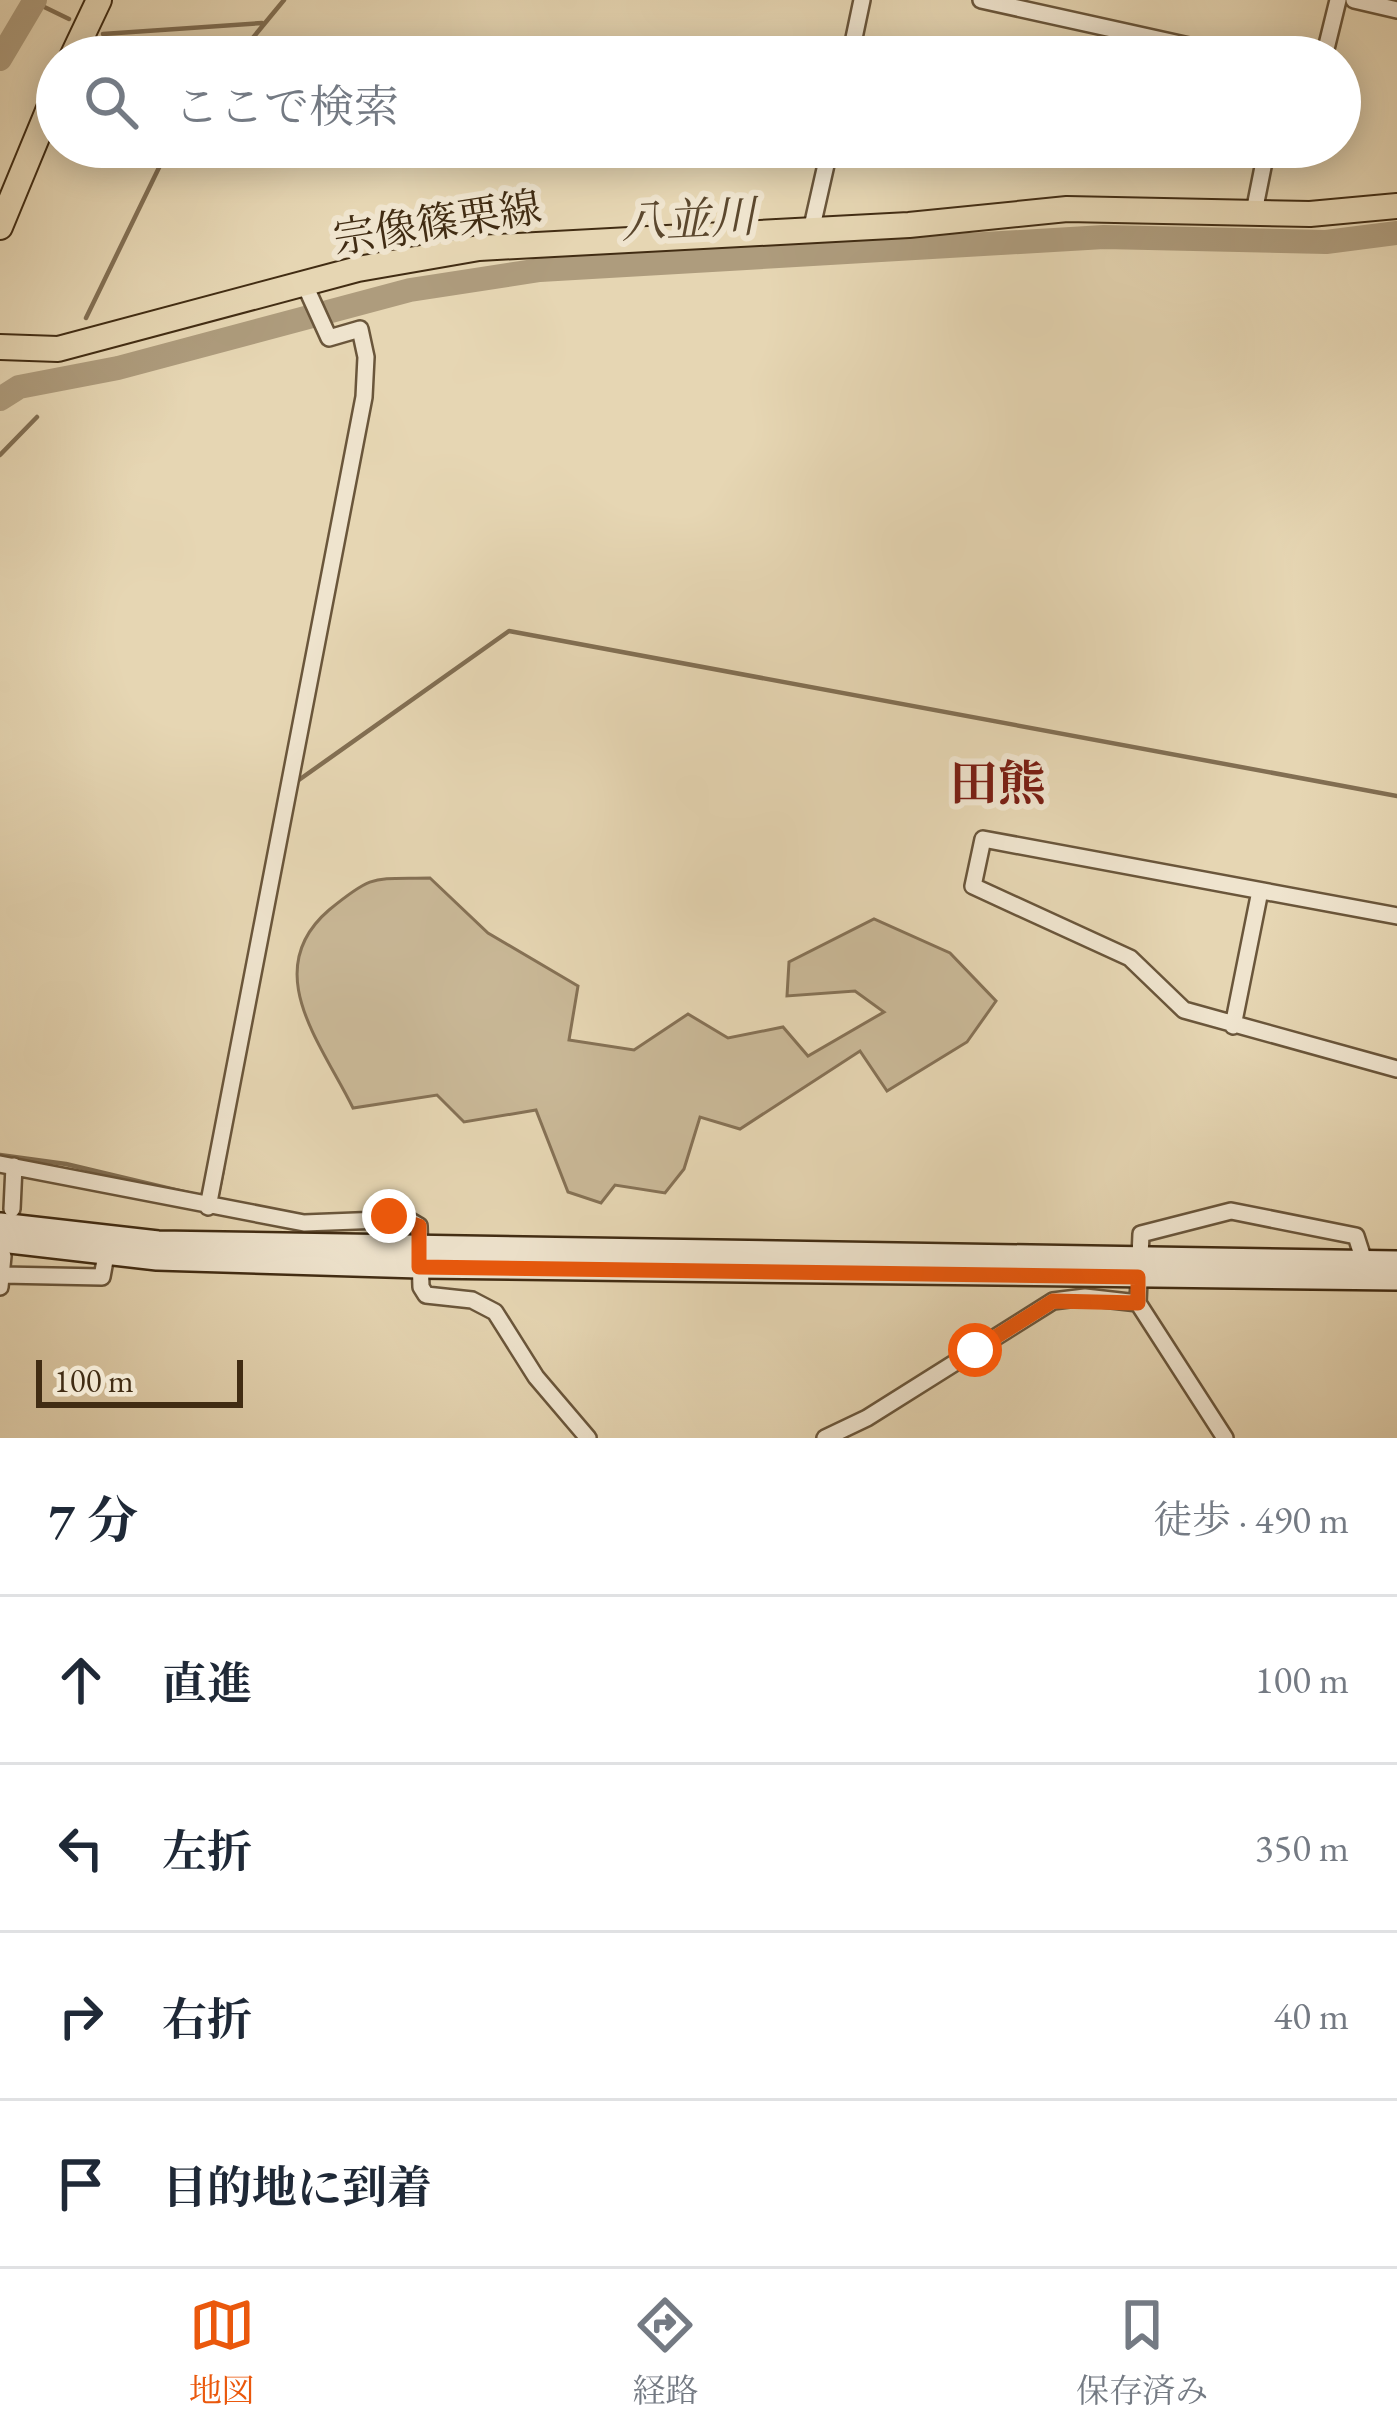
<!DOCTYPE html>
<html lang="ja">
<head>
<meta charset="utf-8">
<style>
  :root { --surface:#fff; --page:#f2f2f3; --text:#1f2937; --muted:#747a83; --line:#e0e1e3; --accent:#ea580c }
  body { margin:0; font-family:"EB Garamond","Noto Serif JP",serif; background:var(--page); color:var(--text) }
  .scale { position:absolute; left:36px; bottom:30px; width:207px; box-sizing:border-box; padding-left:12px; border:6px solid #412c13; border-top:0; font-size:33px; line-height:42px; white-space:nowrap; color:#412c13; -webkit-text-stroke:9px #efe4ce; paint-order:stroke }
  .stop { position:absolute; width:36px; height:36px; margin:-27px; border:9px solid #ea580c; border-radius:50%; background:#fff }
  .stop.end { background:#ea580c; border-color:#fff; box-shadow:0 3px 12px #0008 }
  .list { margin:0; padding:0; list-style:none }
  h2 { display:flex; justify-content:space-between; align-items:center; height:156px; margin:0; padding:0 48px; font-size:51px }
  h2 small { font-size:39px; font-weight:400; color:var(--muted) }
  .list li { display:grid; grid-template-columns:78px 1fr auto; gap:36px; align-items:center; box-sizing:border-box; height:168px; padding:0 48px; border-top:3px solid var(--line) }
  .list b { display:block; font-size:45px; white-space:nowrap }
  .list em { font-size:39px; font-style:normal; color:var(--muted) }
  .icon { flex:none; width:66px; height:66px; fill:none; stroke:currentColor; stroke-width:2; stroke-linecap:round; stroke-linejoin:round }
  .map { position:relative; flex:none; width:1397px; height:1438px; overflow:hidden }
  .search { position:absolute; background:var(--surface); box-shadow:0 6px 30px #0003; left:36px; right:36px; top:36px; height:132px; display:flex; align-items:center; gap:30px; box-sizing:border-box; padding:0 42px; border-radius:66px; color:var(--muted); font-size:45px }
  .sheet { height:828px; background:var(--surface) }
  nav { display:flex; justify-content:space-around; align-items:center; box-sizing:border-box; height:168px; border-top:3px solid var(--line); background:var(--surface); font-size:33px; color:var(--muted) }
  nav a { display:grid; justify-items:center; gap:6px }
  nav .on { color:var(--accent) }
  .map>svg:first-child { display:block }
  .green { fill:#cab998; stroke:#867256; stroke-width:3 }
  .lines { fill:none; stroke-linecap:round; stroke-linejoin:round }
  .stream { stroke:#826f53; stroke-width:4.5 }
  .river { stroke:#ae9c7d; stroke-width:24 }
  .street-casing { stroke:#6a563b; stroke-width:20 }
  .secondary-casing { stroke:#412c13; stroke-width:26 }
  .primary-casing { stroke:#412c13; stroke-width:28 }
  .street { stroke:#efe4ce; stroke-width:15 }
  .secondary { stroke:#efe4ce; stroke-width:21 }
  .primary { stroke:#e6d6b3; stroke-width:24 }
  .route { stroke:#ea580c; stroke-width:15 }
  .labels { text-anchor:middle; stroke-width:12; stroke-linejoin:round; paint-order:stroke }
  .street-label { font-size:42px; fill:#412c13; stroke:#efe4ce }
  .water-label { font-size:45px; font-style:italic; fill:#5c482e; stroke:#efe4ce }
  .quarter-label { font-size:48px; font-weight:bold; fill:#7a1f14; stroke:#efe4ce }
</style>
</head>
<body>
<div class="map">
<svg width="1397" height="1438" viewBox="0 0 1397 1438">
  <rect width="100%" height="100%" fill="#e6d6b3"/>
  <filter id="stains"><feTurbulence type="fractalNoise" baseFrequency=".00167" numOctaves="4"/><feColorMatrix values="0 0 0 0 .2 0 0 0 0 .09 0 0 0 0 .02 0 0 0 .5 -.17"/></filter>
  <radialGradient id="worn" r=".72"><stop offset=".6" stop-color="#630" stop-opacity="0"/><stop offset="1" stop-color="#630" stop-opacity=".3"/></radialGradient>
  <!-- green -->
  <path class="green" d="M 430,878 L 488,933 L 578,986 L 569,1040 L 634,1050 L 688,1014 L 728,1038 L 783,1027 L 808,1056 L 884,1012 L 855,991 L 787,996 L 789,962 L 874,919 L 950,953 L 996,1001 L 967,1042 L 887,1091 L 860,1051 L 740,1129 L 700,1117 L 684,1169 L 665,1193 L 615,1185 L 601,1203 L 568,1192 L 536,1110 L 464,1122 L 437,1095 L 353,1108 C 321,1043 259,970 329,910 C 374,873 373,879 430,878 Z"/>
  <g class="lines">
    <!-- stream -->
    <path class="stream" d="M 34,2 L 69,19
      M 103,34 L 262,23
      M 237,57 L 284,0
      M 86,318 L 169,147
      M 0,455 L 37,417
      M 296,782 L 509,631 L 1397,796
      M 0,1155 L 66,1164 L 196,1195
      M 213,1195 L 218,1194 L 223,1169"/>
    <!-- river -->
    <path class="river" d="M 0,59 L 35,0
      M 0,399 L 19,387 L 118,368 L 410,290 L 540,270 L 1104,237 L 1326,242 L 1397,233"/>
    <!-- street casing -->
    <g class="street-casing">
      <path id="street" d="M 981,0 L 1239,57
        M 1354,0 L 1397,10
        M 850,57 L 862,0
        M 1324,57 L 1338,0
        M 1254,212 L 1267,147
        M 811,231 L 830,147
        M 1397,916 L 983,839 L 973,886 L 1130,958 L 1184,1010 L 1397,1069
        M 1233,1026 L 1260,891
        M 0,1164 L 304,1223 L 407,1219 L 419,1226 L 421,1287 L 426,1295 L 472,1300 L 495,1312 L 536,1377 L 588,1438
        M 208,1207 L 364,397 L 366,357 L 360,329 L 329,338 L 304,283
        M 12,1209 L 14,1166
        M 2,1275 L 102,1277 L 106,1255
        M 0,1287 L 3,1256
        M 825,1438 L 867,1418 L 1053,1301 L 1085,1297 L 1138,1303
        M 1225,1438 L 1138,1303 L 1141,1234 L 1231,1211 L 1356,1236 L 1364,1261"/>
    </g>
    <!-- secondary casing -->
    <g class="secondary-casing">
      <path id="secondary" d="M 0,1224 L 158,1242 L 1397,1262
        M 0,1241 L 157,1259 L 419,1267 L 1397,1279"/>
    </g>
    <!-- primary casing -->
    <g class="primary-casing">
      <path id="primary" d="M 72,57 L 99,0
        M 0,227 L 57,89
        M 0,347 L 58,349 L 358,269 L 479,248 L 909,225 L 1067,209 L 1310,214 L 1397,206"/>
    </g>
    <!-- street -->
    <use href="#street" class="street"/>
    <!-- secondary -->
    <use href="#secondary" class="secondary"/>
    <!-- primary -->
    <use href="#primary" class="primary"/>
  </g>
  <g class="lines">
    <!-- route -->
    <path class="route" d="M 389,1216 L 419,1226 L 419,1267 L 1138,1277 L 1138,1303 L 1053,1301 L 975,1350"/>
  </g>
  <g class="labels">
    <!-- street labels -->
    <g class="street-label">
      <text transform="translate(437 222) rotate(-9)" y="15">宗像篠栗線</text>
    </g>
    <!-- water labels -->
    <g class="water-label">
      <text transform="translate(688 219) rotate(-3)" y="16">八並川</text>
    </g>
    <!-- quarter labels -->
    <g class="quarter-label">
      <text x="998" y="800">田熊</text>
    </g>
  </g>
  <rect width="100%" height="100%" filter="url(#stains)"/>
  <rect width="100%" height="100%" fill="url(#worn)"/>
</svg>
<div class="scale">100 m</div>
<div class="stop" style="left:975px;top:1350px"></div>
<div class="stop end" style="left:389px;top:1216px"></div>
<div class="search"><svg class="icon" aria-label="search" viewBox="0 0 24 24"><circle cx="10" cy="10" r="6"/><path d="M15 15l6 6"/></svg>ここで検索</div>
</div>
<section class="sheet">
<h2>7 分<small>徒歩 · 490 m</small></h2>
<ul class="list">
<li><svg class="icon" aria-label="ahead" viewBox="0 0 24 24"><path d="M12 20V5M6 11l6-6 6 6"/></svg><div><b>直進</b></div><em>100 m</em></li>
<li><svg class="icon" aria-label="left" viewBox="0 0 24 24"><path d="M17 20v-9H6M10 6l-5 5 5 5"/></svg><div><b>左折</b></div><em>350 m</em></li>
<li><svg class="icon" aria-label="right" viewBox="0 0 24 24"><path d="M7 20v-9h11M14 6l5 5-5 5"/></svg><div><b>右折</b></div><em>40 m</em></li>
<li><svg class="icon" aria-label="arrive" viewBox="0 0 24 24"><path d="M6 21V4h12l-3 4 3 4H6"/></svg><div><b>目的地に到着</b></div></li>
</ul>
</section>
<nav>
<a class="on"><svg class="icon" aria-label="map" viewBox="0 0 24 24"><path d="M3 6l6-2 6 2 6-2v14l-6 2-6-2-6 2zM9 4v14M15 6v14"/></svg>地図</a>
<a><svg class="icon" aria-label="directions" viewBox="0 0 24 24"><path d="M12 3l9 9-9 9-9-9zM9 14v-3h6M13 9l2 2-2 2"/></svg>経路</a>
<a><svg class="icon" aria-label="saved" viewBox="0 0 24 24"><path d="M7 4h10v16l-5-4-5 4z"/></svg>保存済み</a>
</nav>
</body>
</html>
